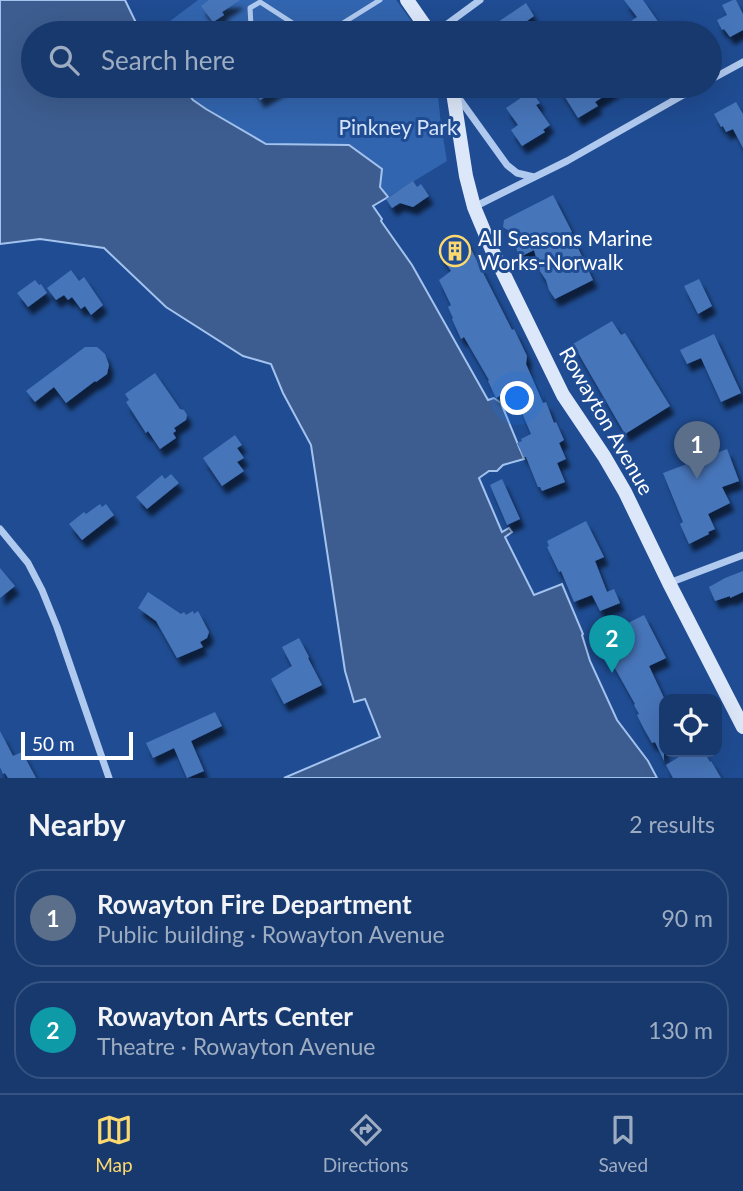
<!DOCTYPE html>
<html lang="en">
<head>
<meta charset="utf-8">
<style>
  :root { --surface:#17396e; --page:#204073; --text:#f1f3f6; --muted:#9eacc2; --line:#365381; --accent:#fcd96f }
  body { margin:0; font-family:Lato,sans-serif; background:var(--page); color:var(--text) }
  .controls { position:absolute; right:21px; bottom:21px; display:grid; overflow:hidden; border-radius:14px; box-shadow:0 7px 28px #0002 }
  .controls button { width:63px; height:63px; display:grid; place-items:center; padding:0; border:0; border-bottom:2px solid var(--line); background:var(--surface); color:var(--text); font:35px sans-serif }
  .scale { position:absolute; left:21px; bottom:18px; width:112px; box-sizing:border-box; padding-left:7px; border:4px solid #fff; border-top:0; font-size:19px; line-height:24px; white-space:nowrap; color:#fff; -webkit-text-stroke:5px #1f4c92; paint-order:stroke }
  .you { position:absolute; left:518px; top:399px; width:24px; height:24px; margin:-18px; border:5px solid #fff; border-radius:50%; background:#1a73e8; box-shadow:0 0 0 10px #1a73e833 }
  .badge { display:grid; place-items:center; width:46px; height:46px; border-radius:50%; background:var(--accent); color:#fff; font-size:23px; font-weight:700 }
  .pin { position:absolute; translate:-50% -58px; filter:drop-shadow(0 2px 4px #0008) }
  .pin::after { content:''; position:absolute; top:37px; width:24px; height:21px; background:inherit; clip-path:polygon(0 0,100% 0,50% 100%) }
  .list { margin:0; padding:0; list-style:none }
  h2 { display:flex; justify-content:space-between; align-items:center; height:91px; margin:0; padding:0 28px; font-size:30px }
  h2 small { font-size:23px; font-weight:400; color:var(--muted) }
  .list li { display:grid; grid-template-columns:46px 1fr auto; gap:21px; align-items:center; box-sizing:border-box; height:98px; margin:0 14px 14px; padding:0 14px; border:2px solid var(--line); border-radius:28px }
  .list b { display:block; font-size:26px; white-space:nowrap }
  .list p { margin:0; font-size:23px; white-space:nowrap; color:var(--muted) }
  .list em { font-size:23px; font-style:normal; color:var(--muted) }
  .icon { flex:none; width:38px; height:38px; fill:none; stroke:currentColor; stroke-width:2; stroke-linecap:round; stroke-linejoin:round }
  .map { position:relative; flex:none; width:743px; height:778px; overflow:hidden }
  .search { position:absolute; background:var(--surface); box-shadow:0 7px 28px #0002; left:21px; right:21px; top:21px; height:77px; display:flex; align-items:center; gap:18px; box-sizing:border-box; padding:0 24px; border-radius:38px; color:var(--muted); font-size:26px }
  .sheet { height:315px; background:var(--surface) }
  nav { display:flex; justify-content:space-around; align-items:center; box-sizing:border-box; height:98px; border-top:2px solid var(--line); background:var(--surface); font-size:19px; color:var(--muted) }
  nav a { display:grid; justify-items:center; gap:4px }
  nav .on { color:var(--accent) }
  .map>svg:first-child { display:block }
  .green { fill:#3265af }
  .water { fill:#3d5d90; stroke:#a3c3ef; stroke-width:2 }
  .building { fill:#4775b9; filter:url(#shadow) }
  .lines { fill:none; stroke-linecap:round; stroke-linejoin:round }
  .service { stroke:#b0c9ee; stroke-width:5 }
  .minor { stroke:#b0c9ee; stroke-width:7 }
  .secondary { stroke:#dce8fa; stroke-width:14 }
  .labels { text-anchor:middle; stroke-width:6; stroke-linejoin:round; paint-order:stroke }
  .park-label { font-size:21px; fill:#d6e5fa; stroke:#1f4c92 }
  .poi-label { font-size:21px; fill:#fff; stroke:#1f4c92; text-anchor:start }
  .street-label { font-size:21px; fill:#fff; stroke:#1f4c92 }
</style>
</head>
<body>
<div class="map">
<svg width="743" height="778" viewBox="0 0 743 778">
  <defs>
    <filter id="shadow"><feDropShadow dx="4.5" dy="8" stdDeviation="2" flood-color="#0009"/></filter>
  </defs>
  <rect width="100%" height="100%" fill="#1f4c92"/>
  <!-- green -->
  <path class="green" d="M 198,0 L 396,0 L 420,33 L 154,33 Z
    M 183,86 L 437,86 L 441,125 L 447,161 L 388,197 L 380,187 L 337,145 L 266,144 L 206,109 L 193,100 Z"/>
  <!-- water -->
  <path class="water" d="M 0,0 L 125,0 L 141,33 L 33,33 L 33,86 L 183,86 L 193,100 L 206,109 L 266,144 L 349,145 L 382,169 L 380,187 L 388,197 L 373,206 L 382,219 L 381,221 L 412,265 L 488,400 L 494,398 L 501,403 L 524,459 L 503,465 L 497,471 L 489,471 L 479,478 L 502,532 L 509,528 L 512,532 L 505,537 L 534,595 L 562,584 L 583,634 L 582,635 L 590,661 L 617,720 L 648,761 L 657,778 L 284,778 L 380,737 L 365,699 L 354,702 L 345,671 L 311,445 L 283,393 L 271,364 L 243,356 L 166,307 L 104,248 L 40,239 L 0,244 Z"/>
  <!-- building -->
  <path class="building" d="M 209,0 L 240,0 L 222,12 L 224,15 L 213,22 L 201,6 Z
    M 624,0 L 643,0 L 666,33 L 613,33 L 637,17 Z
    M 733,0 L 736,0 L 743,14 L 743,30 L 730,37 L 724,29 L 722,30 L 717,20 L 727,15 L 722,5 Z
    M 526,3 L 534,16 L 520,26 L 526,33 L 482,33 Z
    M 252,86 L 284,86 L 260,100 Z
    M 558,86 L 620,86 L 595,102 L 598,106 L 578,118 Z
    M 531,91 L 540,103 L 536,105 L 550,125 L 543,130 L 545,132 L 522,146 L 511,130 L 518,125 L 506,108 Z
    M 736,102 L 743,114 L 743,148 L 733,129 L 726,132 L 723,126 L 721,127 L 714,114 Z
    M 413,181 L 417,187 L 421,184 L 429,196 L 413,207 L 400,203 L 392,208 L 386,199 Z
    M 553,195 L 572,232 L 571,233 L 593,280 L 555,299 L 549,290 L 546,280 L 540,271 L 534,250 L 522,256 L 518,253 L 516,248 L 516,243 L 511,232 L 503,227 L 504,220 Z
    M 463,236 L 472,251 L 512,330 L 514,329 L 527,356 L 526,364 L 543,403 L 546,402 L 554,423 L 556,422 L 564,440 L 559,443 L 566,459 L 557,463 L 565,482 L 542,491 L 540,487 L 538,487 L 526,457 L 524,457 L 517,443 L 522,441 L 521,439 L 531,434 L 512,389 L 496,398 L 488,381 L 489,380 L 464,337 L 461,339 L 452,319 L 453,318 L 448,307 L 451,305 L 439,280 L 451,271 L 438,252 Z
    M 71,270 L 79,281 L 84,277 L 103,305 L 91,315 L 85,306 L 81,309 L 72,297 L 68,300 L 64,295 L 56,300 L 47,288 Z
    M 699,279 L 712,306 L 698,314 L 684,286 Z
    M 35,280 L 39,285 L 41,284 L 47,293 L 28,307 L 17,293 Z
    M 612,321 L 621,335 L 625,333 L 670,406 L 625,434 L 573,344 Z
    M 714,334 L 741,393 L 721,402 L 701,358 L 687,364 L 680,350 Z
    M 85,347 L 97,347 L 105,354 L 109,365 L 107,374 L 96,382 L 95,381 L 66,403 L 54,387 L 35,402 L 26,391 Z
    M 155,373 L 180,409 L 184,410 L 187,415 L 186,420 L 174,428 L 176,431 L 173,433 L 176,438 L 160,449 L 148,431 L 146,433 L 126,402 L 129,400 L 125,394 Z
    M 235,435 L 242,445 L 237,448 L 244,458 L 237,462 L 244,471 L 222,486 L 203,458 Z
    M 727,449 L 739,481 L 722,487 L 730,503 L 708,514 L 715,529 L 708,532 L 709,534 L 689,544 L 680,524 L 683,522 L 663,473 Z
    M 171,474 L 179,483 L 147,509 L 136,497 L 162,475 L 165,479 Z
    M 502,479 L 520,519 L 507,525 L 490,485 Z
    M 100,504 L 102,507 L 106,504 L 114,515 L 82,540 L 69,524 L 84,512 L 86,514 Z
    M 586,521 L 604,557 L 595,561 L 607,592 L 614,589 L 620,603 L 600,611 L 592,595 L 574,602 L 561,571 L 559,572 L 547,547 L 549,546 L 547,541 Z
    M 0,568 L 15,586 L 0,598 Z
    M 743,571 L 743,592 L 730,598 L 730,596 L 715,601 L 709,587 L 725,578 Z
    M 148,592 L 181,614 L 184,612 L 186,615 L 193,611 L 194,614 L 198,611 L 209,632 L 207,638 L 200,642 L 203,647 L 177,658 L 156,621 L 138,608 Z
    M 644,615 L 666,658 L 649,666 L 664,698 L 664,761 L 655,742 L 652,743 L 644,729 L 637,715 L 639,714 L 634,705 L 635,704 L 612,663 L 613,662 L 606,648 L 609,647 L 604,637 L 607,636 L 606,634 Z
    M 299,638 L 309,657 L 308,658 L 322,685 L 284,704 L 271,679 L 292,666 L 282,647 Z
    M 215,712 L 222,726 L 191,741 L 204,771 L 187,778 L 174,748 L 153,758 L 146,743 Z
    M 0,731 L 13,756 L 22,752 L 36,778 L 8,778 L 5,773 L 3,774 L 0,767 Z
    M 687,752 L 704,752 L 710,762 L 711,761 L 721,778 L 673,778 L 666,765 Z"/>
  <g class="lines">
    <!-- service -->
    <path class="service" d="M 255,33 L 251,26 L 250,8 L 260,2 L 308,33
      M 315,33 L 327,33
      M 327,33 L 380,0"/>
    <!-- minor -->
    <path class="minor" d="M 435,33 L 480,0
      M 710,80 L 743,62
      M 458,97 L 507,165 L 517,173 L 534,177
      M 474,207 L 567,161 L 699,86
      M 0,529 L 28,563 L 42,590 L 57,627 L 109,778
      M 669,583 L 743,555"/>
    <!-- secondary -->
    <path class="secondary" d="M 407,0 L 430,33
      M 452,86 L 466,176 L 474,207 L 492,250 L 563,395 L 604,456 L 625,492 L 669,583 L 743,727"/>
  </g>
  <!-- icons -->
  <defs>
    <g id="building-ring" transform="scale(1.575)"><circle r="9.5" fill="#1f4c92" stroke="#fcd96f" stroke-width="1.5"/><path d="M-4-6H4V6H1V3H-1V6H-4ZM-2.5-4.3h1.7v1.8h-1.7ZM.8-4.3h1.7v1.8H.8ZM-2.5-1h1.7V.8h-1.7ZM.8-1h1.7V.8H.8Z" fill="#fcd96f"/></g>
  </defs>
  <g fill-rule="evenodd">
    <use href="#building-ring" x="455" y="251"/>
  </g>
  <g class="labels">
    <!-- park labels -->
    <g class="park-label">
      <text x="398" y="135">Pinkney Park</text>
    </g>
    <!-- poi labels -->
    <g class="poi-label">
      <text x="478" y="246">All Seasons Marine<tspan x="478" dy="24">Works-Norwalk</tspan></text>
    </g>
    <!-- street labels -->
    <g class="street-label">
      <text transform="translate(606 421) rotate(60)" y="7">Rowayton Avenue</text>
    </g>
  </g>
</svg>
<div class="controls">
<button><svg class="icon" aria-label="locate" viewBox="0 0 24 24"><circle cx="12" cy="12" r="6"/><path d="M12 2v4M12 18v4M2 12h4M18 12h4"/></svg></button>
</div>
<div class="scale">50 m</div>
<div class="you"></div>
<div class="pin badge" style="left:697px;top:479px;background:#5c6f8a">1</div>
<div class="pin badge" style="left:612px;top:673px;background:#0f9aa8">2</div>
<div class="search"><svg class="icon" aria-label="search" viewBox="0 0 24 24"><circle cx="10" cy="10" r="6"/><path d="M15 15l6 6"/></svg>Search here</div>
</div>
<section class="sheet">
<h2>Nearby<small>2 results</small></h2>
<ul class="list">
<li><span class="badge" style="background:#5c6f8a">1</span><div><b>Rowayton Fire Department</b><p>Public building · Rowayton Avenue</p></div><em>90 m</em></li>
<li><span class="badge" style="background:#0f9aa8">2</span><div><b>Rowayton Arts Center</b><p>Theatre · Rowayton Avenue</p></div><em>130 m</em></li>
</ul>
</section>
<nav>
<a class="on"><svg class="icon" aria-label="map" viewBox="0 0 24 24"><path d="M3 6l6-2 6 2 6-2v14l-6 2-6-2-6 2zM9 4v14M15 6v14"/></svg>Map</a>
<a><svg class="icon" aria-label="directions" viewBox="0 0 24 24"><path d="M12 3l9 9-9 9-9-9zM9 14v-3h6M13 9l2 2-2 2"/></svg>Directions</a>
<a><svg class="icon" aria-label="saved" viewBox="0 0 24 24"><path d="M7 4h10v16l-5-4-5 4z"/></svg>Saved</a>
</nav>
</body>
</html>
